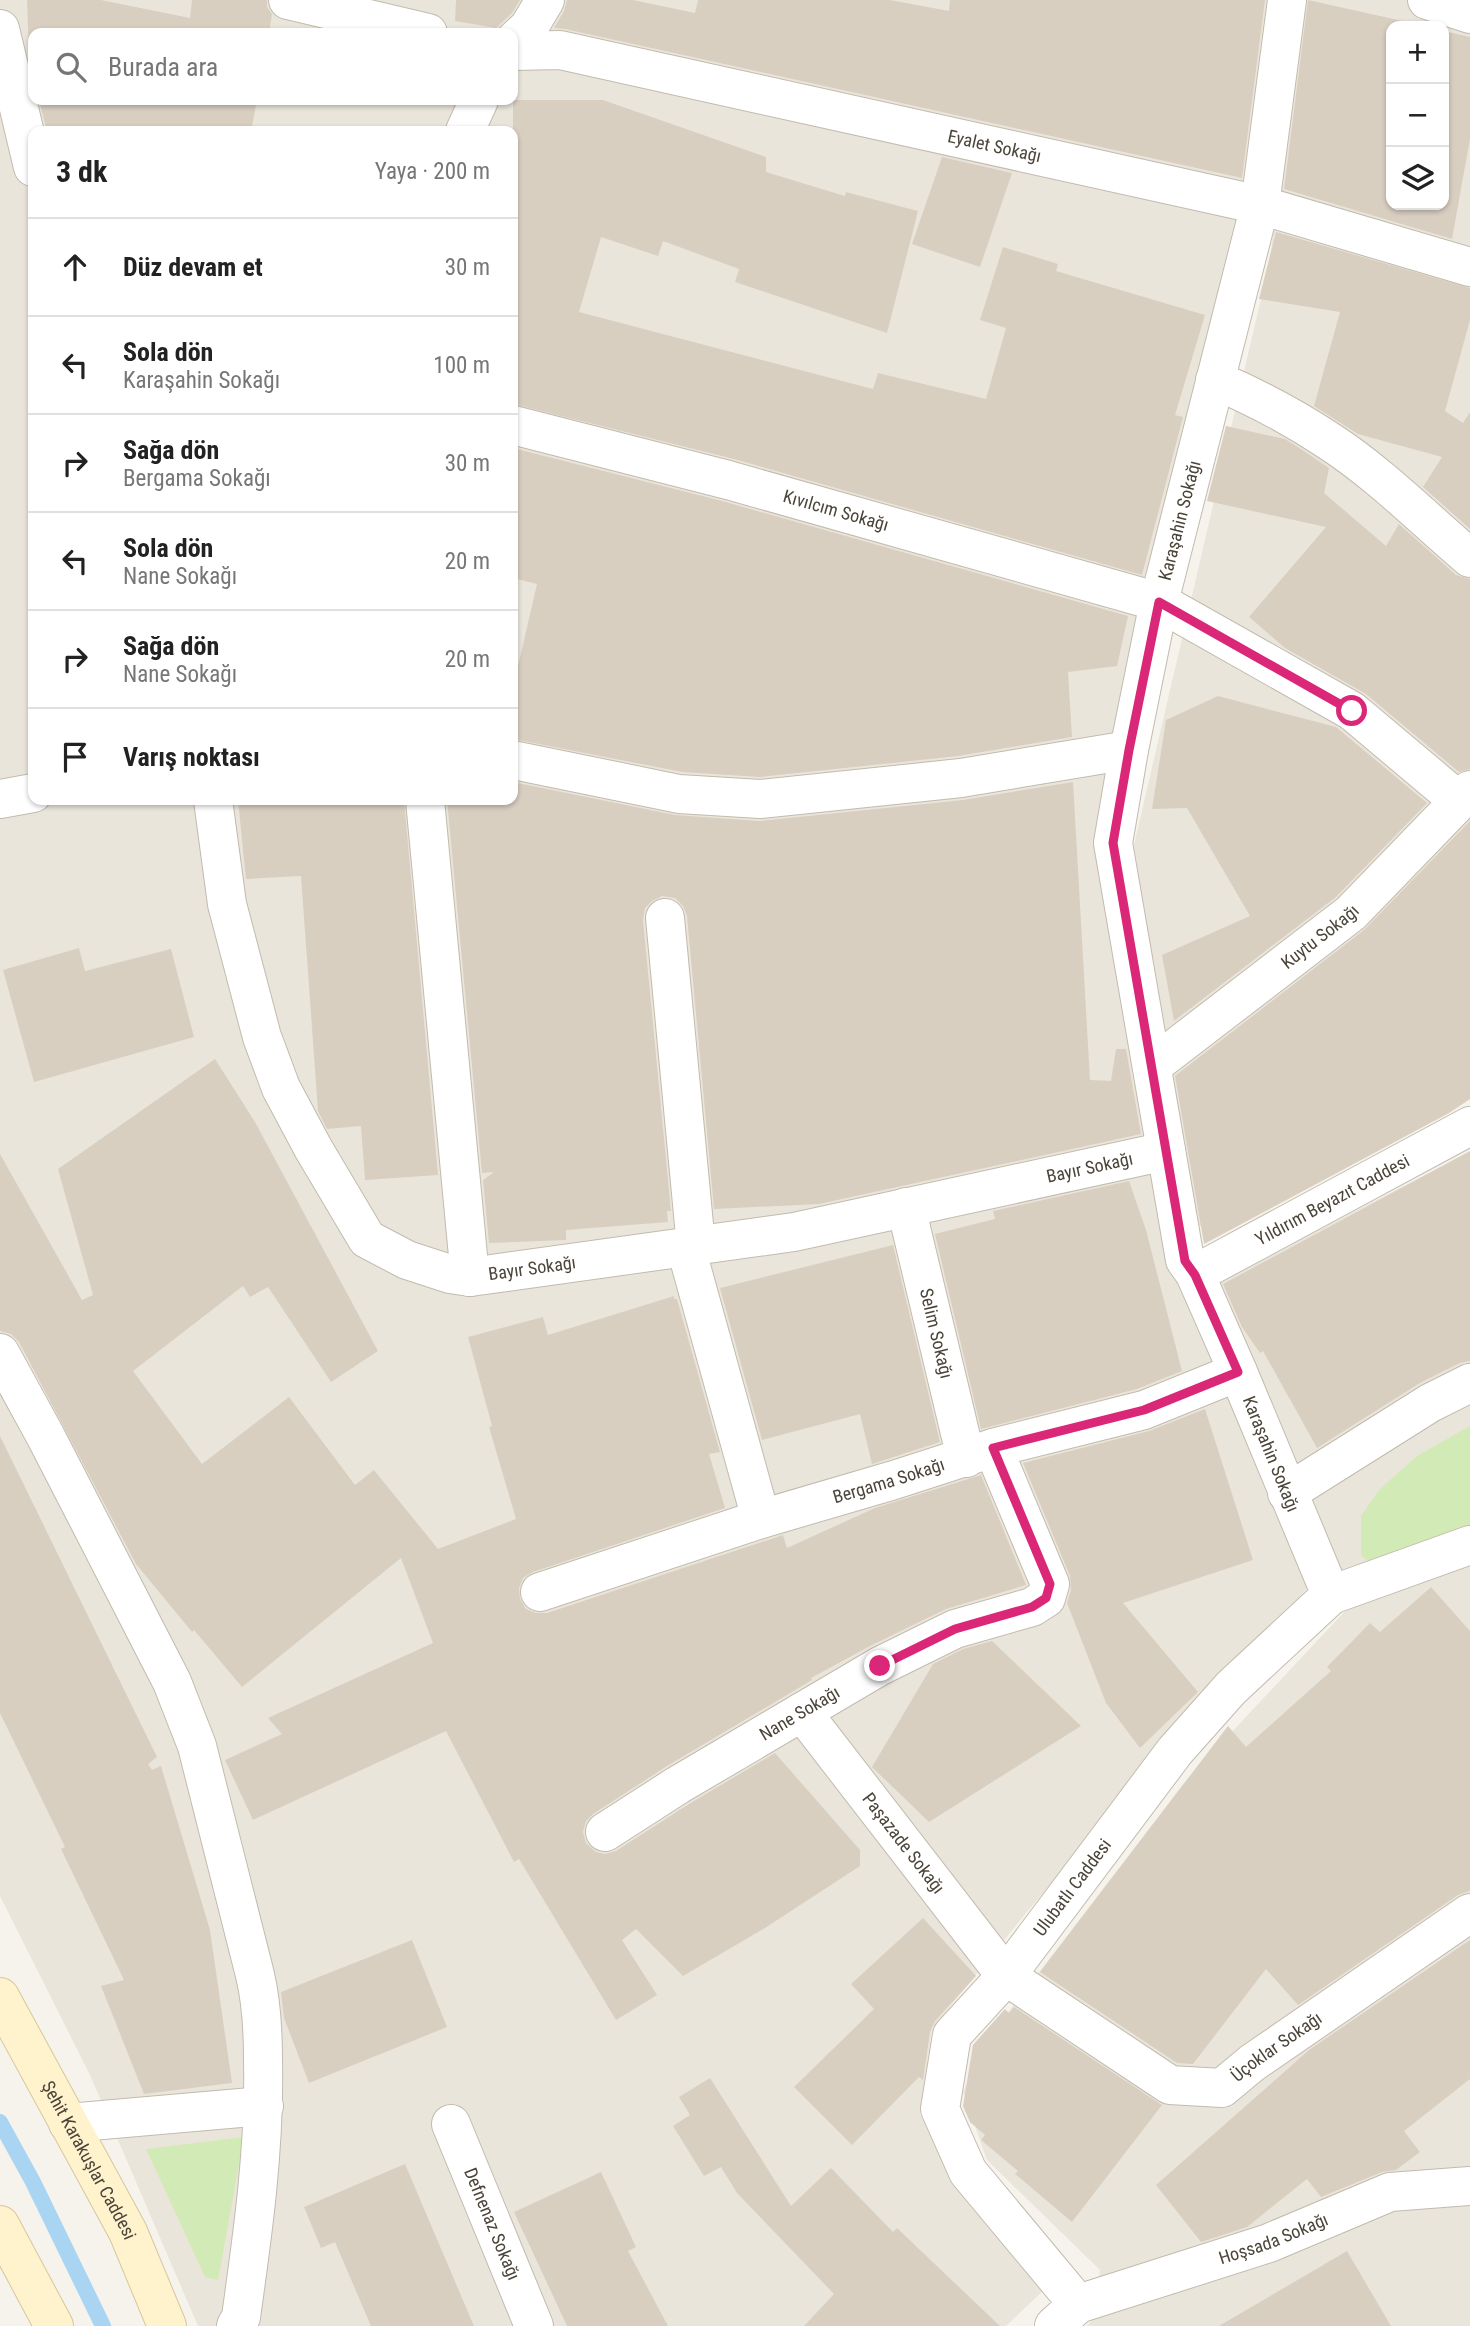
<!DOCTYPE html>
<html lang="tr">
<head>
<meta charset="utf-8">
<style>
  :root { --surface:#fff; --page:#f2f2f2; --text:#222; --muted:#767676; --line:#e0e0e0 }
  body { margin:0; font-family:"Roboto Condensed",sans-serif; background:var(--page); color:var(--text) }
  .controls { position:absolute; right:21px; top:21px; display:grid; overflow:hidden; border-radius:14px; box-shadow:0 2px 5px #0004 }
  .controls button { width:63px; height:63px; display:grid; place-items:center; padding:0; border:0; border-bottom:2px solid var(--line); background:var(--surface); color:var(--text); font:35px sans-serif }
  .stop { position:absolute; width:21px; height:21px; margin:-16px; border:5px solid #db2777; border-radius:50%; background:#fff }
  .stop.end { background:#db2777; border-color:#fff; box-shadow:0 2px 7px #0008 }
  .list { margin:0; padding:0; list-style:none }
  h2 { display:flex; justify-content:space-between; align-items:center; height:91px; margin:0; padding:0 28px; font-size:30px }
  h2 small { font-size:23px; font-weight:400; color:var(--muted) }
  .list li { display:grid; grid-template-columns:46px 1fr auto; gap:21px; align-items:center; box-sizing:border-box; height:98px; padding:0 28px; border-top:2px solid var(--line) }
  .list b { display:block; font-size:26px; white-space:nowrap }
  .list p { margin:0; font-size:23px; white-space:nowrap; color:var(--muted) }
  .list em { font-size:23px; font-style:normal; color:var(--muted) }
  .icon { flex:none; width:38px; height:38px; fill:none; stroke:currentColor; stroke-width:2; stroke-linecap:round; stroke-linejoin:round }
  .map { position:relative; flex:none; width:1470px; height:2326px; overflow:hidden }
  .search { position:absolute; background:var(--surface); box-shadow:0 2px 5px #0004; left:28px; top:28px; width:490px; height:77px; display:flex; align-items:center; gap:18px; box-sizing:border-box; padding:0 24px; border-radius:14px; color:var(--muted); font-size:26px }
  .panel { position:absolute; background:var(--surface); box-shadow:0 2px 5px #0004; left:28px; top:126px; width:490px; height:679px; border-radius:14px }
  .map>svg:first-child { display:block }
  .residential { fill:#eae5da; fill-rule:evenodd }
  .green { fill:#d2eab5 }
  .lines { fill:none; stroke-linecap:round; stroke-linejoin:round }
  .stream { stroke:#a9d4f2; stroke-width:16 }
  .building { fill:#d8cfc1 }
  .minor-casing { stroke:#c2bbae; stroke-width:40 }
  .tertiary-casing { stroke:#c2bbae; stroke-width:40 }
  .secondary-casing { stroke:#d6c79b; stroke-width:40 }
  .minor { stroke:#fff; stroke-width:38 }
  .tertiary { stroke:#fff; stroke-width:38 }
  .secondary { stroke:#fff3cd; stroke-width:38 }
  .route { stroke:#db2777; stroke-width:9 }
  .labels { text-anchor:middle; stroke-width:5; stroke-linejoin:round; paint-order:stroke }
  .street-label { font-size:18px; fill:#4b4439; stroke:#fff }
</style>
</head>
<body>
<div class="map">
<svg width="1470" height="2326" viewBox="0 0 1470 2326">
  <rect width="100%" height="100%" fill="#f6f3ec"/>
  <!-- residential -->
  <path class="residential" d="M 0,0 L 1271,0 L 1243,219 L 1105,830 L 1170,1253 L 1309,1586 L 1031,1907 L 932,2029 L 920,2114 L 953,2181 L 1048,2286 L 1006,2326 L 198,2326 L 90,2075 L 0,1896 ZM 33,33 L 513,33 L 513,100 L 33,100 ZM 33,131 L 513,131 L 513,800 L 33,800 Z
    M 1298,0 L 1470,0 L 1470,1091 L 1189,1232 L 1134,845 L 1270,260 ZM 1391,26 L 1444,26 L 1444,205 L 1391,205 Z
    M 1470,1152 L 1470,2326 L 1087,2326 L 1092,2320 L 1100,2270 L 987,2160 L 963,2092 L 987,2040 L 1184,1783 L 1347,1609 L 1213,1284 Z"/>
  <!-- green -->
  <path class="green" d="M 1470,1426 L 1470,1531 L 1375,1568 L 1361,1555 L 1361,1516 L 1379,1490 L 1417,1456 Z
    M 244,2137 L 218,2280 L 205,2277 L 146,2149 Z"/>
  <g class="lines">
    <!-- stream -->
    <path class="stream" d="M 0,2122 L 33,2182 L 103,2326"/>
  </g>
  <!-- building -->
  <path class="building" d="M 27,0 L 101,0 L 190,18 L 192,0 L 267,0 L 267,7 L 272,14 L 269,33 L 33,33 L 33,74 L 29,56 Z
    M 456,0 L 520,0 L 512,13 L 496,28 L 455,21 Z
    M 567,0 L 633,0 L 695,13 L 698,0 L 890,0 L 949,11 L 950,0 L 1265,0 L 1242,178 L 565,29 L 554,28 L 564,11 Z
    M 1308,0 L 1425,26 L 1391,26 L 1391,205 L 1444,205 L 1444,31 L 1470,37 L 1470,139 L 1452,239 L 1284,189 Z
    M 39,100 L 257,100 L 251,131 L 47,131 Z
    M 513,100 L 603,100 L 766,157 L 766,172 L 845,196 L 846,192 L 918,211 L 887,333 L 735,282 L 739,269 L 663,241 L 658,256 L 601,237 L 579,312 L 873,389 L 878,373 L 986,399 L 1006,328 L 980,320 L 1003,247 L 1058,264 L 1056,271 L 1205,315 L 1175,415 L 1183,417 L 1142,575 L 734,459 L 513,404 Z
    M 942,157 L 1012,173 L 980,267 L 912,244 Z
    M 1276,232 L 1470,288 L 1470,320 L 1445,411 L 1463,423 L 1470,412 L 1470,529 L 1423,487 L 1442,457 L 1358,434 L 1314,406 L 1340,312 L 1259,299 Z
    M 1226,426 L 1285,439 L 1304,451 L 1329,468 L 1324,493 L 1386,546 L 1399,524 L 1456,575 L 1470,579 L 1470,769 L 1459,772 L 1366,694 L 1285,648 L 1249,617 L 1326,527 L 1207,501 Z
    M 513,448 L 722,501 L 1128,616 L 1117,666 L 1068,672 L 1072,737 L 958,756 L 760,777 L 682,772 L 513,739 L 513,688 L 537,584 L 513,578 Z
    M 1218,696 L 1336,727 L 1427,803 L 1336,897 L 1174,1021 L 1162,955 L 1250,916 L 1187,808 L 1152,809 L 1166,720 Z
    M 513,782 L 675,815 L 759,821 L 963,800 L 1073,782 L 1090,1080 L 1111,1081 L 1116,1049 L 1126,1049 L 1141,1134 L 819,1204 L 714,1209 L 687,916 L 683,906 L 675,898 L 662,896 L 652,901 L 645,908 L 643,920 L 671,1211 L 667,1211 L 668,1222 L 566,1230 L 566,1240 L 489,1243 L 483,1180 L 494,1172 L 482,1173 L 447,800 L 513,800 Z
    M 238,800 L 404,800 L 438,1175 L 365,1180 L 361,1126 L 327,1129 L 318,1111 L 301,876 L 246,879 Z
    M 1470,821 L 1470,1099 L 1449,1113 L 1204,1244 L 1175,1076 L 1364,930 Z
    M 79,948 L 85,971 L 171,949 L 194,1037 L 34,1082 L 3,970 Z
    M 215,1059 L 255,1122 L 378,1351 L 331,1382 L 268,1287 L 250,1297 L 243,1286 L 133,1371 L 202,1464 L 289,1397 L 355,1485 L 374,1470 L 438,1549 L 516,1519 L 489,1427 L 492,1426 L 468,1337 L 543,1317 L 548,1335 L 674,1296 L 674,1299 L 677,1299 L 720,1452 L 709,1454 L 725,1508 L 533,1572 L 523,1578 L 519,1588 L 520,1599 L 526,1609 L 536,1613 L 547,1613 L 783,1535 L 787,1548 L 875,1508 L 981,1475 L 1026,1585 L 946,1609 L 870,1646 L 811,1678 L 812,1680 L 667,1766 L 593,1814 L 586,1821 L 583,1832 L 586,1843 L 596,1852 L 605,1854 L 616,1851 L 689,1804 L 775,1753 L 860,1850 L 860,1866 L 765,1928 L 683,1976 L 636,1929 L 622,1940 L 657,1995 L 616,2020 L 519,1859 L 514,1862 L 446,1731 L 253,1820 L 225,1760 L 282,1734 L 268,1718 L 433,1643 L 401,1558 L 242,1687 L 194,1630 L 192,1632 L 136,1564 L 19,1342 L 11,1334 L 0,1331 L 0,1154 L 82,1300 L 93,1295 L 58,1169 Z
    M 1470,1151 L 1470,1361 L 1460,1363 L 1420,1383 L 1317,1448 L 1263,1351 L 1260,1353 L 1242,1327 L 1223,1284 Z
    M 1129,1181 L 1146,1230 L 1182,1371 L 1137,1389 L 981,1429 L 935,1234 L 995,1219 L 993,1211 Z
    M 893,1245 L 940,1442 L 872,1464 L 860,1414 L 762,1440 L 720,1288 Z
    M 1205,1409 L 1253,1560 L 1123,1603 L 1198,1692 L 1140,1748 L 1106,1703 L 1067,1603 L 1071,1590 L 1070,1576 L 1023,1463 L 1149,1431 Z
    M 0,1436 L 157,1757 L 148,1764 L 152,1770 L 161,1766 L 210,1930 L 232,2083 L 144,2094 L 101,1986 L 124,1980 L 61,1849 L 65,1847 L 0,1713 Z
    M 1431,1587 L 1470,1631 L 1470,1891 L 1458,1895 L 1298,2005 L 1266,1969 L 1193,2064 L 1177,2063 L 1040,1972 L 1228,1726 L 1246,1747 L 1331,1671 L 1327,1667 L 1370,1623 L 1380,1632 Z
    M 992,1641 L 1081,1726 L 929,1822 L 872,1767 L 933,1664 L 963,1649 Z
    M 923,1918 L 976,1976 L 935,2021 L 930,2032 L 923,2080 L 919,2077 L 852,2145 L 794,2087 L 874,2009 L 851,1984 Z
    M 412,1940 L 447,2027 L 309,2083 L 284,2018 L 281,1992 Z
    M 1470,1940 L 1470,2079 L 1404,2131 L 1420,2152 L 1396,2170 L 1382,2172 L 1321,2197 L 1307,2179 L 1247,2227 L 1201,2242 L 1156,2185 L 1309,2050 Z
    M 1014,2007 L 1162,2105 L 1072,2222 L 1015,2174 L 1018,2171 L 981,2140 L 985,2135 L 970,2122 L 963,2106 L 973,2045 L 1005,2009 L 1009,2013 Z
    M 710,2078 L 791,2206 L 831,2168 L 893,2232 L 897,2228 L 1000,2326 L 804,2326 L 834,2294 L 737,2193 L 721,2167 L 704,2176 L 673,2126 L 690,2115 L 679,2097 Z
    M 405,2164 L 474,2326 L 371,2326 L 335,2242 L 321,2248 L 304,2207 Z
    M 601,2172 L 636,2247 L 628,2251 L 668,2326 L 567,2326 L 514,2212 Z
    M 1347,2251 L 1391,2326 L 1219,2326 Z"/>
  <g class="lines">
    <!-- minor casing -->
    <g class="minor-casing">
      <g id="minor">
        <path d="M 288,0 L 428,33"/>
        <path d="M 1427,0 L 1470,14"/>
        <path d="M 0,29 L 33,167"/>
        <path d="M 513,42 L 529,27 L 545,0"/>
        <path id="s1" d="M 513,51 L 560,50 L 1260,205 L 1470,267"/>
        <path d="M 465,131 L 479,100"/>
        <path d="M 1215,380 C 1255,397 1293,417 1329,441 C 1380,474 1424,519 1470,558"/>
        <path id="s2" d="M 513,425 L 728,480 L 1159,602 L 1352,711 L 1459,801"/>
        <path d="M 513,760 L 679,794 L 760,799 L 961,778 L 1129,750"/>
        <path d="M 0,799 L 33,793"/>
        <path id="s3" d="M 213,800 L 227,904 L 262,1037 L 281,1088 L 313,1148 L 367,1239 L 407,1260 L 450,1274 L 470,1277 L 794,1232 L 1166,1151"/>
        <path d="M 425,800 L 470,1277"/>
        <path d="M 665,918 L 696,1246"/>
        <path id="s4" d="M 1152,1066 L 1351,913 L 1470,790"/>
        <path id="s5" d="M 906,1207 L 966,1458"/>
        <path d="M 686,1248 L 761,1519"/>
        <path d="M 0,1353 L 46,1437 L 172,1682 L 197,1746 L 255,1975 C 262,2004 263,2031 263,2060 C 265,2147 253,2232 241,2317 L 236,2326"/>
        <path d="M 1287,1493 L 1430,1403 L 1470,1383"/>
        <path id="s6" d="M 540,1592 L 761,1519 L 894,1480 L 993,1448 L 1144,1410 L 1238,1372"/>
        <path d="M 1331,1595 L 1470,1545"/>
        <path id="s7" d="M 802,1712 L 1006,1976 L 1170,2085 L 1222,2088 L 1252,2063 L 1470,1913"/>
        <path id="s8" d="M 605,1832 L 678,1785 L 880,1666 L 955,1629 L 1032,1607 L 1046,1598 L 1050,1584 L 993,1448"/>
        <path d="M 68,2123 L 264,2106"/>
        <path id="s9" d="M 451,2124 L 534,2326"/>
        <path id="s10" d="M 1078,2304 L 1269,2243 L 1390,2192 L 1470,2186"/>
      </g>
    </g>
    <!-- tertiary casing -->
    <g class="tertiary-casing">
      <g id="tertiary">
        <path id="s11" d="M 1195,1274 L 1470,1126"/>
        <path id="s12" d="M 1054,2326 L 1078,2304 L 968,2172 L 940,2109 L 952,2035 L 1006,1976 L 1175,1751 L 1231,1688 L 1331,1595 L 1238,1372 L 1195,1274 L 1185,1260 L 1113,843 L 1129,750 L 1159,602 L 1260,205 L 1287,0"/>
      </g>
    </g>
    <!-- secondary casing -->
    <g class="secondary-casing">
      <g id="secondary">
        <path id="s13" d="M 0,1997 L 128,2232 L 167,2326"/>
        <path d="M 0,2225 L 54,2326"/>
      </g>
    </g>
    <!-- minor -->
    <use href="#minor" class="minor"/>
    <!-- tertiary -->
    <use href="#tertiary" class="tertiary"/>
    <!-- secondary -->
    <use href="#secondary" class="secondary"/>
  </g>
  <g class="lines">
    <!-- route -->
    <path class="route" d="M 880,1666 L 955,1629 L 1032,1607 L 1046,1598 L 1050,1584 L 993,1448 L 1144,1410 L 1238,1372 L 1195,1275 L 1185,1261 L 1113,843 L 1129,750 L 1159,602 L 1352,711"/>
  </g>
  <g class="labels">
    <!-- street labels -->
    <g class="street-label">
      <text dy="6" stroke="none"><textPath href="#s1" startOffset="492">Eyalet Sokağı</textPath></text>
      <text dy="6" stroke="none"><textPath href="#s2" startOffset="334">Kıvılcım Sokağı</textPath></text>
      <text dy="6" stroke="none"><textPath href="#s12" startOffset="2049">Karaşahin Sokağı</textPath></text>
      <text dy="6" stroke="none"><textPath href="#s4" startOffset="212">Kuytu Sokağı</textPath></text>
      <text dy="6" stroke="none"><textPath href="#s3" startOffset="1211">Bayır Sokağı</textPath></text>
      <text dy="6" stroke="none"><textPath href="#s11" startOffset="156">Yıldırım Beyazıt Caddesi</textPath></text>
      <text dy="6" stroke="none"><textPath href="#s3" startOffset="644">Bayır Sokağı</textPath></text>
      <text dy="6" stroke="none"><textPath href="#s5" startOffset="130">Selim Sokağı</textPath></text>
      <text transform="translate(1271 1454) rotate(68)" y="6">Karaşahin Sokağı</text>
      <text dy="6" stroke="none"><textPath href="#s6" startOffset="366">Bergama Sokağı</textPath></text>
      <text dy="6" stroke="none"><textPath href="#s8" startOffset="228">Nane Sokağı</textPath></text>
      <text dy="6" stroke="none"><textPath href="#s7" startOffset="166">Paşazade Sokağı</textPath></text>
      <text dy="6" stroke="none"><textPath href="#s12" startOffset="539">Ulubatlı Caddesi</textPath></text>
      <text dy="6" stroke="none"><textPath href="#s7" startOffset="651">Üçoklar Sokağı</textPath></text>
      <text dy="6" stroke="none"><textPath href="#s13" startOffset="186">Şehit Karakuşlar Caddesi</textPath></text>
      <text dy="6" stroke="none"><textPath href="#s9" startOffset="108">Defnenaz Sokağı</textPath></text>
      <text dy="6" stroke="none"><textPath href="#s10" startOffset="206">Hoşsada Sokağı</textPath></text>
    </g>
  </g>
</svg>
<div class="controls">
<button>+</button>
<button>−</button>
<button><svg class="icon" aria-label="layers" viewBox="0 0 24 24"><path d="M12 4l9 5-9 5-9-5zM3 14l9 5 9-5"/></svg></button>
</div>
<div class="stop" style="left:1352px;top:711px"></div>
<div class="stop end" style="left:880px;top:1666px"></div>
<div class="search"><svg class="icon" aria-label="search" viewBox="0 0 24 24"><circle cx="10" cy="10" r="6"/><path d="M15 15l6 6"/></svg>Burada ara</div>
<section class="panel">
<h2>3 dk<small>Yaya · 200 m</small></h2>
<ul class="list">
<li><svg class="icon" aria-label="ahead" viewBox="0 0 24 24"><path d="M12 20V5M6 11l6-6 6 6"/></svg><div><b>Düz devam et</b></div><em>30 m</em></li>
<li><svg class="icon" aria-label="left" viewBox="0 0 24 24"><path d="M17 20v-9H6M10 6l-5 5 5 5"/></svg><div><b>Sola dön</b><p>Karaşahin Sokağı</p></div><em>100 m</em></li>
<li><svg class="icon" aria-label="right" viewBox="0 0 24 24"><path d="M7 20v-9h11M14 6l5 5-5 5"/></svg><div><b>Sağa dön</b><p>Bergama Sokağı</p></div><em>30 m</em></li>
<li><svg class="icon" aria-label="left" viewBox="0 0 24 24"><path d="M17 20v-9H6M10 6l-5 5 5 5"/></svg><div><b>Sola dön</b><p>Nane Sokağı</p></div><em>20 m</em></li>
<li><svg class="icon" aria-label="right" viewBox="0 0 24 24"><path d="M7 20v-9h11M14 6l5 5-5 5"/></svg><div><b>Sağa dön</b><p>Nane Sokağı</p></div><em>20 m</em></li>
<li><svg class="icon" aria-label="arrive" viewBox="0 0 24 24"><path d="M6 21V4h12l-3 4 3 4H6"/></svg><div><b>Varış noktası</b></div></li>
</ul>
</section>
</div>
</body>
</html>
